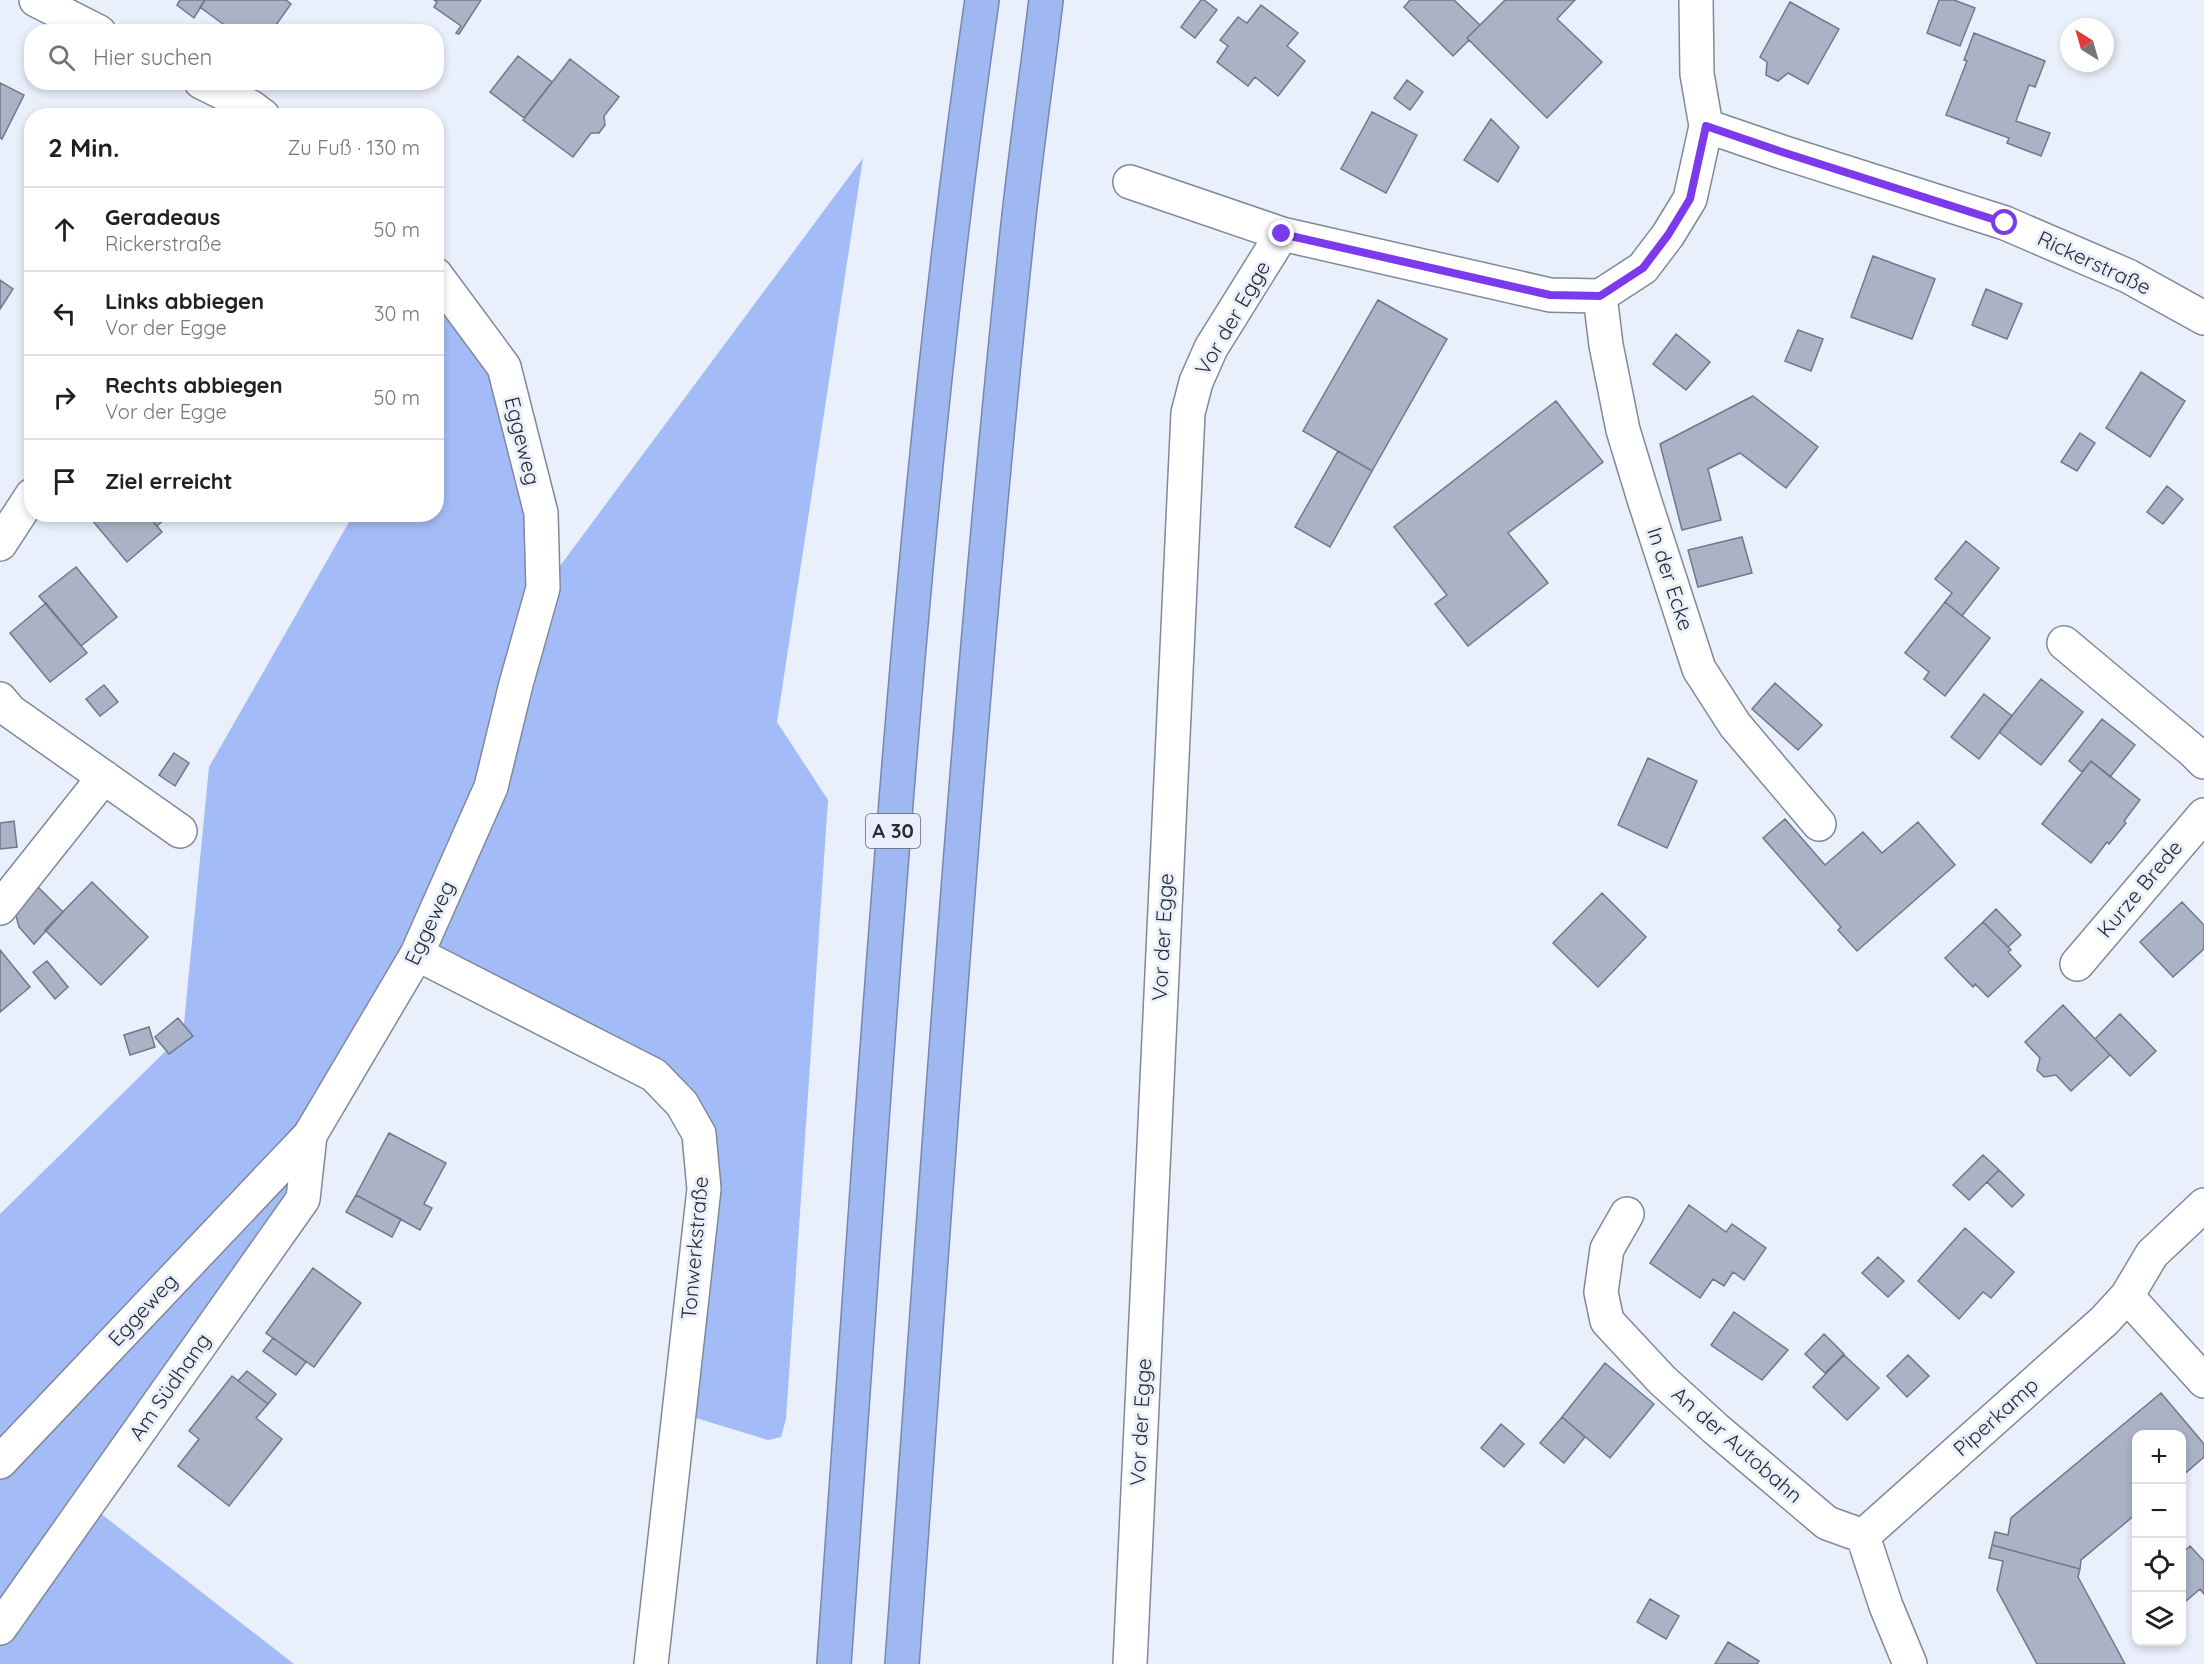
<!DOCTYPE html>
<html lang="de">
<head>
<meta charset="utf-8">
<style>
  :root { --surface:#fff; --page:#f6f6f6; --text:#202124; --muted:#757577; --line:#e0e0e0 }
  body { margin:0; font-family:Quicksand,sans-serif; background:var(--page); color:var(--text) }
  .controls { position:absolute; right:18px; bottom:18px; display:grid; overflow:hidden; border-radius:12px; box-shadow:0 3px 9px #0003 }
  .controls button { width:54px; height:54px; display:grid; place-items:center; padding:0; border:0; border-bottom:2px solid var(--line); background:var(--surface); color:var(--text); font:30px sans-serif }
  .compass { position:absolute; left:2060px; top:18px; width:54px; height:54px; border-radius:50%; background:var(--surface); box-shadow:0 3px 9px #0003; rotate:323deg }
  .stop { position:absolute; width:18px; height:18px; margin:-14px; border:4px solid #7c3aed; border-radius:50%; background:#fff }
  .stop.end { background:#7c3aed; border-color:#fff; box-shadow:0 2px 6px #0008 }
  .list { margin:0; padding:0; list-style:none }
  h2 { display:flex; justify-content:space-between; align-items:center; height:78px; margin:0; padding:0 24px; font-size:26px }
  h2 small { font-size:20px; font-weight:400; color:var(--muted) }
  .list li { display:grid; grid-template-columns:39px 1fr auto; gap:18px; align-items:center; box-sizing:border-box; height:84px; padding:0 24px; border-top:2px solid var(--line) }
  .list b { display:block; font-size:22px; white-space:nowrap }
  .list p { margin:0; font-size:20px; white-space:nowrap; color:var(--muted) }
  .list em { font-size:20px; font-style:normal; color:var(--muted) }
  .icon { flex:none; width:33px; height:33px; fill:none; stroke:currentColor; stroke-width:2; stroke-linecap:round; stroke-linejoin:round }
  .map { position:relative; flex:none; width:2204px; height:1664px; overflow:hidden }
  .search { position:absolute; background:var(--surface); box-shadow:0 3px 9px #0003; left:24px; top:24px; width:420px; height:66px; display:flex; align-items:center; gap:15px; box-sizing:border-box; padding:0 21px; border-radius:24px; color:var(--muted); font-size:22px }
  .panel { position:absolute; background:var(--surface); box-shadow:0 3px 9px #0003; left:24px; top:108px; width:420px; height:414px; border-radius:24px }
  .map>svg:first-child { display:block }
  .green { fill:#a3bcf7 }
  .building { fill:#aab3c6; stroke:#70788b; stroke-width:1.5 }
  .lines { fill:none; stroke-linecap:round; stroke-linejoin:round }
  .minor-casing { stroke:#80889b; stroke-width:36 }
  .highway-casing { stroke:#7687b0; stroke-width:36 }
  .minor { stroke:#fff; stroke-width:33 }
  .highway { stroke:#a0b8f2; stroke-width:33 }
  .route { stroke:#7c3aed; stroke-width:8 }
  .labels { text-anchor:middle; stroke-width:6; stroke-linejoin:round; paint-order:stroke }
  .shield { fill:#e9effb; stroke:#626670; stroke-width:1.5 }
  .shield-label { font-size:20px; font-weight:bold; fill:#282c34 }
  .street-label { font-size:21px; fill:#282c34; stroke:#e9effb }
</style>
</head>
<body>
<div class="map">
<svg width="2204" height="1664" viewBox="0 0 2204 1664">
  <rect width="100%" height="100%" fill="#e9effb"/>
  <!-- green -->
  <path class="green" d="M 863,158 L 777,722 L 828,800 L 786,1419 L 781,1437 L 768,1440 L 683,1414 L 714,1130 L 690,1086 L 646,1053 L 411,958 L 299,1190 L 0,1624 L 0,1214 L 183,1034 L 209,767 L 353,515 L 436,514 L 437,295 L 493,370 L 527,513 L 525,613 Z
    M 91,1506 L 294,1664 L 0,1664 L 0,1634 Z"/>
  <!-- building -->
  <path class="building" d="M 180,0 L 205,0 L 194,18 L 177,5 Z
    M 205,0 L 286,0 L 291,4 L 271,32 L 234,32 L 200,7 Z
    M 434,0 L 481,0 L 459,34 L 456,33 L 461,26 L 434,7 L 437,2 Z
    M 1201,0 L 1204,0 L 1217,10 L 1195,38 L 1181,27 Z
    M 1410,0 L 1454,0 L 1480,25 L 1467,38 L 1469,40 L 1453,56 L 1404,7 Z
    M 1505,0 L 1575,0 L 1557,19 L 1602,62 L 1547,118 L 1467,38 Z
    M 1939,0 L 1954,0 L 1975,8 L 1960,46 L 1927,33 Z
    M 1790,2 L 1839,29 L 1808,84 L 1788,73 L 1778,81 L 1766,75 L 1767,62 L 1760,57 Z
    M 1261,5 L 1298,33 L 1287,46 L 1305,61 L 1278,96 L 1255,77 L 1248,86 L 1217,62 L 1228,46 L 1220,40 L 1238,17 L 1247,23 Z
    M 1974,33 L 2045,61 L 2035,87 L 2029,85 L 2016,121 L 2050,133 L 2041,156 L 2007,143 L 2009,138 L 1946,115 L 1967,61 L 1964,60 Z
    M 518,56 L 552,82 L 524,118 L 490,92 Z
    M 570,59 L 619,97 L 604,116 L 605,125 L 599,133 L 591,133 L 573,157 L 523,120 Z
    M 1407,80 L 1423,92 L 1410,110 L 1394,98 Z
    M 0,83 L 24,95 L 2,139 L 0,138 Z
    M 1372,112 L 1417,135 L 1386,193 L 1341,169 Z
    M 1491,119 L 1519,147 L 1498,182 L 1464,160 Z
    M 1873,256 L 1935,279 L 1912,339 L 1851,317 Z
    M 0,280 L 13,289 L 0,309 Z
    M 1986,289 L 2022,304 L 2007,339 L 1972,325 Z
    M 1378,300 L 1447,339 L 1372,471 L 1303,431 Z
    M 1798,330 L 1823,339 L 1811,371 L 1785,361 Z
    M 1676,334 L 1710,362 L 1686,390 L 1653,364 Z
    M 2141,372 L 2185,401 L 2150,457 L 2106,428 Z
    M 1753,396 L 1818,447 L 1786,488 L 1740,453 L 1708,469 L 1721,520 L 1682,530 L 1660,444 Z
    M 1556,401 L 1603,462 L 1508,533 L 1548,583 L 1468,646 L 1435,604 L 1447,595 L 1394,527 Z
    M 2080,433 L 2095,443 L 2077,471 L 2061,462 Z
    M 1338,451 L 1372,471 L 1330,547 L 1295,527 Z
    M 2167,486 L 2183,499 L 2163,524 L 2147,512 Z
    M 87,514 L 147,514 L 162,532 L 127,562 Z
    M 147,514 L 170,514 L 157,526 Z
    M 1742,537 L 1752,573 L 1698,587 L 1688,550 Z
    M 1966,541 L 1999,568 L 1962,616 L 1945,602 L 1952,593 L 1935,579 Z
    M 76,567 L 117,617 L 81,646 L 39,596 Z
    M 1945,602 L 1990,638 L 1945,696 L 1924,679 L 1929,672 L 1905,653 Z
    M 46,603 L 87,653 L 50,682 L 10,633 Z
    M 2041,679 L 2083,712 L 2041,765 L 1999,732 Z
    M 1775,683 L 1822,725 L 1798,750 L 1752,709 Z
    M 104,685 L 118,702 L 100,716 L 86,699 Z
    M 1984,694 L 2012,716 L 1979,759 L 1951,737 Z
    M 2102,719 L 2135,745 L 2110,777 L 2091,761 L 2082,772 L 2069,761 Z
    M 174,753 L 189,763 L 175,786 L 159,775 Z
    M 1648,758 L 1697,781 L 1667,848 L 1618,825 Z
    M 2091,761 L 2140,800 L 2124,821 L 2126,823 L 2109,844 L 2107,842 L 2091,863 L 2042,824 Z
    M 1785,819 L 1825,865 L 1863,832 L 1882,853 L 1918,822 L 1955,865 L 1857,951 L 1838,930 L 1841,927 L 1763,838 Z
    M 14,821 L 17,847 L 0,849 L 0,823 Z
    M 92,882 L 148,937 L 101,985 L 45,930 Z
    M 34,883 L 63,912 L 34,944 L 19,927 L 16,916 L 18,904 Z
    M 1602,893 L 1646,937 L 1598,987 L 1553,943 Z
    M 2182,902 L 2204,925 L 2204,949 L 2173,977 L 2140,942 Z
    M 1996,909 L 2021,935 L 2008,947 L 1983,922 Z
    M 1983,922 L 2011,950 L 2008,952 L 2021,966 L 1988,997 L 1975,984 L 1973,987 L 1945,958 Z
    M 0,950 L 30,987 L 0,1012 Z
    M 47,961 L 68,987 L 55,999 L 33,972 Z
    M 2063,1005 L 2110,1055 L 2071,1091 L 2056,1075 L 2044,1077 L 2037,1070 L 2040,1058 L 2025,1042 Z
    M 2120,1014 L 2156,1051 L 2130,1076 L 2095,1039 Z
    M 178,1018 L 193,1036 L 169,1054 L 155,1037 Z
    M 149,1027 L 155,1047 L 130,1055 L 124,1035 Z
    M 389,1133 L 446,1163 L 424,1204 L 432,1208 L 420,1230 L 356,1195 Z
    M 1983,1155 L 1999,1170 L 1969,1200 L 1953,1185 Z
    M 1999,1170 L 2024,1195 L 2012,1207 L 1987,1182 Z
    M 356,1195 L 401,1219 L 392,1237 L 346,1212 Z
    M 1689,1205 L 1726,1232 L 1732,1224 L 1766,1248 L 1744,1280 L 1733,1272 L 1724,1286 L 1713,1279 L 1700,1298 L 1650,1263 Z
    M 1965,1228 L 2014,1272 L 1991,1298 L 1983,1292 L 1959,1319 L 1918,1281 Z
    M 1878,1257 L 1904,1281 L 1888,1297 L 1862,1273 Z
    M 313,1268 L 361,1303 L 314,1367 L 266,1333 Z
    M 1734,1312 L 1788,1350 L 1762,1380 L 1711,1345 Z
    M 1824,1334 L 1844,1354 L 1825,1373 L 1805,1354 Z
    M 273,1338 L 306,1362 L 296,1375 L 263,1351 Z
    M 1844,1355 L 1879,1388 L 1847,1420 L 1813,1387 Z
    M 1908,1355 L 1929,1376 L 1907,1397 L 1887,1376 Z
    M 1605,1363 L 1654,1404 L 1610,1458 L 1562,1417 Z
    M 247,1371 L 276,1394 L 268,1404 L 238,1381 Z
    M 232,1376 L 268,1404 L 256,1418 L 282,1439 L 229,1506 L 178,1466 L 199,1439 L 189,1431 Z
    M 2161,1393 L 2204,1444 L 2204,1457 L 2182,1476 L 2182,1434 L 2136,1434 L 2136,1514 L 2081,1560 L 2080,1569 L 1992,1545 L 1995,1532 L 2008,1535 L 2011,1518 Z
    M 1562,1417 L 1585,1437 L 1564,1463 L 1540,1443 Z
    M 1501,1424 L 1524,1444 L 1504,1467 L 1481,1448 Z
    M 1992,1545 L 2080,1569 L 2078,1577 L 2125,1664 L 2037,1664 L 1997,1590 L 2003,1561 L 1989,1558 Z
    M 2190,1546 L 2204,1561 L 2204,1594 L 2200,1589 L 2186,1601 L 2182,1597 L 2182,1553 Z
    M 1650,1599 L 1679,1616 L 1666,1639 L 1637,1622 Z
    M 1728,1642 L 1759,1661 L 1757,1664 L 1715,1664 Z"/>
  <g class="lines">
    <!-- minor casing -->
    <g class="minor-casing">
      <path id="minor" d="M 36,0 L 99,32
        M 201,82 L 251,107 L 263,116
        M 1706,126 L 1782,152 L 2005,223 L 2128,276 L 2204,318
        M 1130,182 L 1282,234 L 1550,295 L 1600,296 L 1643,268 L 1668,235 L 1690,199 L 1706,126 L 1697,74 L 1696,0
        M 1600,296 L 1606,345 L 1623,430 L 1644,499 L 1699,669 L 1735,725 L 1819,824
        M 0,544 L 32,495
        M 2064,643 L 2193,751 L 2204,762
        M 0,699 L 10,711 L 180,831
        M 0,908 L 104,777
        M 417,954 L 654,1075 L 682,1104 L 699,1134 L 704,1189 L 651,1664
        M 2077,964 L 2204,815
        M 1627,1214 L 1607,1249 L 1601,1292 L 1607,1321 L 1662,1380 L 1716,1429 L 1827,1523 L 1863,1536
        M 2127,1296 L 2204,1381
        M 0,1462 L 310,1135 L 417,954 L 491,787 L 516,684 L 543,588 L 541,513 L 504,367 L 436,275
        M 1863,1536 L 2104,1321 L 2127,1296 L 2152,1254 L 2204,1205
        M 1863,1536 L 1886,1606 L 1910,1664
        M 0,1628 L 303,1199 L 310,1135
        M 1130,1664 L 1188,413 L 1196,382 L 1211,348 L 1282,234"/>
    </g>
    <!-- highway casing -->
    <g class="highway-casing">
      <path id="highway" d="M 834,1664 C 846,1482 859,1301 872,1120 C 899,745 928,372 982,0
        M 902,1664 C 937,1184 967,703 1018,225 C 1026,150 1037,75 1046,0"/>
    </g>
    <!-- minor -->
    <use href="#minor" class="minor"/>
    <!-- highway -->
    <use href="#highway" class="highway"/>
  </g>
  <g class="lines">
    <!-- route -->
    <path class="route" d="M 1282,234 L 1550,295 L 1600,296 L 1643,268 L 1668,235 L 1690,199 L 1706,126 L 1782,152 L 2005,223"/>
  </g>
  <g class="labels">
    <!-- shield labels -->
    <rect class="shield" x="866" y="814" width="54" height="34" rx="4.5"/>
    <g class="shield-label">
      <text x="893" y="838">A 30</text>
    </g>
    <!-- street labels -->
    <g class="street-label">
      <text transform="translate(2094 263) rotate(25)" y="7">Rickerstraße</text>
      <text transform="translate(1233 318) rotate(-60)" y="7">Vor der Egge</text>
      <text transform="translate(522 441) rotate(76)" y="7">Eggeweg</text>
      <text transform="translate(1670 579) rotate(72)" y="7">In der Ecke</text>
      <text transform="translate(2140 889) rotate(-50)" y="7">Kurze Brede</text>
      <text transform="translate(430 923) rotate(-65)" y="7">Eggeweg</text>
      <text transform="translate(1163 937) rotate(-87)" y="7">Vor der Egge</text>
      <text transform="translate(695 1248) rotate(-85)" y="7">Tonwerkstraße</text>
      <text transform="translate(143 1310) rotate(-47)" y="7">Eggeweg</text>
      <text transform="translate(170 1387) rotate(-55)" y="7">Am Südhang</text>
      <text transform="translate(1996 1417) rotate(-42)" y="7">Piperkamp</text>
      <text transform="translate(1141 1422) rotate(-87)" y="7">Vor der Egge</text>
      <text transform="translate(1737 1445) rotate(41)" y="7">An der Autobahn</text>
    </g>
  </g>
</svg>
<div class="controls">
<button>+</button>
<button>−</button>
<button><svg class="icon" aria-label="locate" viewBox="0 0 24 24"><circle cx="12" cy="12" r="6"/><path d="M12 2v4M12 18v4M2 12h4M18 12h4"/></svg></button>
<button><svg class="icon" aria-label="layers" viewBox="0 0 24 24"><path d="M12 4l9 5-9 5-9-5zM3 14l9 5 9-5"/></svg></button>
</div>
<svg class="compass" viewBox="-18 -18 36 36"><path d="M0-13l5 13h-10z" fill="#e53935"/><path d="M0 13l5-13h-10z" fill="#757577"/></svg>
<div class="stop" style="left:2005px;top:223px"></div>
<div class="stop end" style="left:1282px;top:234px"></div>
<div class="search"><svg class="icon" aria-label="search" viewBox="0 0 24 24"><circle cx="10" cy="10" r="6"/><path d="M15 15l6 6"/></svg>Hier suchen</div>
<section class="panel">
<h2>2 Min.<small>Zu Fuß · 130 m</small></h2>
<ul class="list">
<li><svg class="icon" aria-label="ahead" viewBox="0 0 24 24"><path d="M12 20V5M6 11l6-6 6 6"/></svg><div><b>Geradeaus</b><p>Rickerstraße</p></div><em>50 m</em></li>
<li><svg class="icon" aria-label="left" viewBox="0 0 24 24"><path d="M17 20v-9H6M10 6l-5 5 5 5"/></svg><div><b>Links abbiegen</b><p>Vor der Egge</p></div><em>30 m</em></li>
<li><svg class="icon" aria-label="right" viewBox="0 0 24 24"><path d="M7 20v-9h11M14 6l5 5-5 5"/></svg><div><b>Rechts abbiegen</b><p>Vor der Egge</p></div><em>50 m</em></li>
<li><svg class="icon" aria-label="arrive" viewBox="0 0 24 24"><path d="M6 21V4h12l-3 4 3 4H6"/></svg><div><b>Ziel erreicht</b></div></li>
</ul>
</section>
</div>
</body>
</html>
